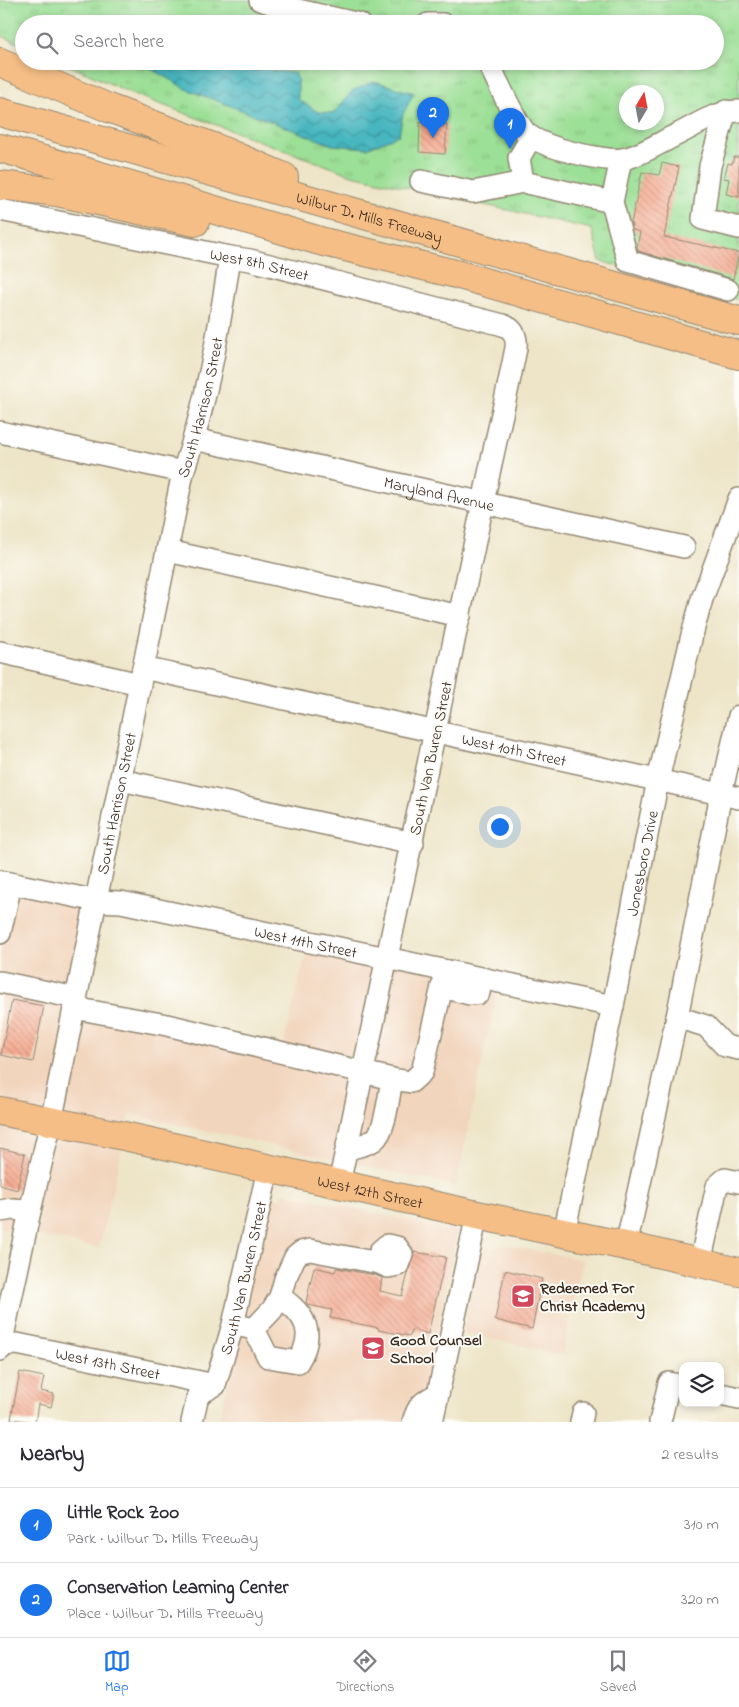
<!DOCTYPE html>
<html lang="en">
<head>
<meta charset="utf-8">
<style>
  :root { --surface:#fff; --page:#f7f7f7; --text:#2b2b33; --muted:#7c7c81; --line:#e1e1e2; --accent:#1a73e8 }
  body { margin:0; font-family:"Indie Flower",sans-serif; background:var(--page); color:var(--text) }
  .controls { position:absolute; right:15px; bottom:15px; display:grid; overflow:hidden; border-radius:10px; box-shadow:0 2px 8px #0003 }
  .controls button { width:45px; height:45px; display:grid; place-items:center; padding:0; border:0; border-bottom:1px solid var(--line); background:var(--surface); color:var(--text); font:25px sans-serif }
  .compass { position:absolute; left:619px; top:85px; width:45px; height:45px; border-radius:50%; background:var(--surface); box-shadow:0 2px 8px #0003; rotate:10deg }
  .you { position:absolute; left:499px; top:826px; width:18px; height:18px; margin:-12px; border:4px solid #fff; border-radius:50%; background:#1a73e8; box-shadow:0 0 0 8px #1a73e833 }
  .badge { display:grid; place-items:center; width:32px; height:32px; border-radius:50%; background:var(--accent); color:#fff; font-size:16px; font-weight:700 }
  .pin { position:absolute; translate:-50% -41px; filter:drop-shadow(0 1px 2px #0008) }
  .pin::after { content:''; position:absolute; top:26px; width:18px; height:15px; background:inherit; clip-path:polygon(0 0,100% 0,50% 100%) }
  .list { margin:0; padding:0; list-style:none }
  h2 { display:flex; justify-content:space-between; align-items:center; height:65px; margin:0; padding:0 20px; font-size:21px }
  h2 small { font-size:16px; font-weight:400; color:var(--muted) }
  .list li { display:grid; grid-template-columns:32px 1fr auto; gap:15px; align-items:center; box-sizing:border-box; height:75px; padding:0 20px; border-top:1px solid var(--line) }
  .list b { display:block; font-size:19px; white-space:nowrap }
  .list p { margin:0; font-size:16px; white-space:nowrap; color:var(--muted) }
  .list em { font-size:16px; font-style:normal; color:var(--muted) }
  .icon { flex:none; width:28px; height:28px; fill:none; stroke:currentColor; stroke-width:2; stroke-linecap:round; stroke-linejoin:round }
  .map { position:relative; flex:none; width:739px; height:1422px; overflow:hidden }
  .search { position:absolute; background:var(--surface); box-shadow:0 2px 8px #0003; left:15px; right:15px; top:15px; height:55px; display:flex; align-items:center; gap:12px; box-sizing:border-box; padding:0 18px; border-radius:28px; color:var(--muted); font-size:19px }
  .sheet { height:215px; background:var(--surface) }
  nav { display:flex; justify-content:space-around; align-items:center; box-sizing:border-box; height:70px; border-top:1px solid var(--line); background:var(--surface); font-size:14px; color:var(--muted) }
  nav a { display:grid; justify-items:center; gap:2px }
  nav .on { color:var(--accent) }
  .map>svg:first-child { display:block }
  .built { fill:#f2d5bd }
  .park { fill:url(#park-tufts); stroke:#6c845a; fill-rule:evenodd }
  .water { fill:url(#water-waves); stroke:#40706e }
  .building { fill:url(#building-back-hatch) }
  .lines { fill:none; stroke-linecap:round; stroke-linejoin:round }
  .minor-casing { stroke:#948873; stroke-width:24 }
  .major-casing { stroke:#948873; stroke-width:30 }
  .highway-casing { stroke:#948873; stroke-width:30 }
  .minor { stroke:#fff; stroke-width:21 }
  .major { stroke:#f5be86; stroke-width:28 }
  .highway { stroke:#f5be86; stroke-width:28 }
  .labels { text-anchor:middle; stroke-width:4; stroke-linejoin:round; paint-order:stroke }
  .street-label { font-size:16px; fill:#3b2a1e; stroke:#fdfcf7 }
  .poi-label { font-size:16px; font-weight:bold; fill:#3b2a1e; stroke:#fdfcf7; text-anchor:start }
</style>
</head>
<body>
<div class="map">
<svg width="739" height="1422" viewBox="0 0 739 1422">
  <defs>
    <pattern id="park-tufts" width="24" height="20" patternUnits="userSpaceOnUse" patternTransform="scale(1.25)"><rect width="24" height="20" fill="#9cdf96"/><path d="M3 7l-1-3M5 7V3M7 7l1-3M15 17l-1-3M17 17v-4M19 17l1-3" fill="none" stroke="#87c081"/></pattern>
    <pattern id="water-waves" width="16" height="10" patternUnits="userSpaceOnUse" patternTransform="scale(1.25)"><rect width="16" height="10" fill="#46b6bf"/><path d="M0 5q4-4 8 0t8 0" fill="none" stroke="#3c949b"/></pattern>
    <pattern id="building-back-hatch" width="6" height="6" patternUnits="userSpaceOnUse" patternTransform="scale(1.25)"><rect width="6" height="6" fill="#f6a88d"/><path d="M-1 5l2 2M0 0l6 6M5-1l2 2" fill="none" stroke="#c88973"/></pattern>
  </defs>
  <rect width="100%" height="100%" fill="#fdfcf7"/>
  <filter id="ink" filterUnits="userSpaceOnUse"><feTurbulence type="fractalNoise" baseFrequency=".02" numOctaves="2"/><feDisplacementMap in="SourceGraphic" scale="10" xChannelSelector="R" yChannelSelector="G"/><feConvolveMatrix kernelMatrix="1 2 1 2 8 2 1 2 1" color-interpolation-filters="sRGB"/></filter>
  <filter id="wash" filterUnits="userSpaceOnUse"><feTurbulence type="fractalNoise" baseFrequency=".0096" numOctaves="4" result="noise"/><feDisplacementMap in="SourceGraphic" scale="20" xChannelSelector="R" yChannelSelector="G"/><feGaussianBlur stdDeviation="1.12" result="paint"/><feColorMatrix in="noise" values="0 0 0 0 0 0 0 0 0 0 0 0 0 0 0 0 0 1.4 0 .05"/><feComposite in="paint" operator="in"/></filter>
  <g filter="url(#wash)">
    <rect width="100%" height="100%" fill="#eee5c8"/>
    <!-- built -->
    <path class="built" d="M 0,891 L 97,901 L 74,1008 L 282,1051 L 309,942 L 499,982 L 456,1186 L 130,1114 L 99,1248 L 0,1228 Z
      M 283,1193 L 457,1231 L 421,1422 L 219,1422 L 270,1197 L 281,1199 Z
      M 481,1244 L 493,1248 L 506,1245 L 583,1260 L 562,1355 L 463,1332 Z"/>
    <!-- park -->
    <path class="park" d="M 0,0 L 739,0 L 739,300 L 600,261 L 592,229 L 352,175 L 138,96 L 59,61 L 715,61 L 715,24 L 24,24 L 24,46 L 0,35 ZM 626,92 L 656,92 L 656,122 L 626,122 Z"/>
    <!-- water -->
    <path class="water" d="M 137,61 L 238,61 L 275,71 L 295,73 L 298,81 L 298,99 L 318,112 L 334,113 L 352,91 L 374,81 L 414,93 L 403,114 L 399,135 L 367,148 L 332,145 L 186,89 Z"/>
    <g id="blocks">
      <!-- building -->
      <path class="building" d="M 420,122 L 447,124 L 445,154 L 419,152 Z
        M 734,157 L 739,157 L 739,197 L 726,194 L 729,179 L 724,178 L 728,163 L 732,164 Z
        M 662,163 L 679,167 L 664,237 L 739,253 L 733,279 L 638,251 L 637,247 L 640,232 L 633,230 L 631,223 L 642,172 L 659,175 Z
        M 12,1000 L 44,1006 L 33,1062 L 1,1055 Z
        M 0,1148 L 25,1154 L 17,1190 L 0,1185 Z
        M 414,1252 L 446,1257 L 428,1334 L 412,1329 L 410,1336 L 378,1330 L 379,1328 L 330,1318 L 332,1310 L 308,1305 L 306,1302 L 314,1267 L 335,1272 L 336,1268 L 375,1275 L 382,1278 L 380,1291 L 402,1296 Z
        M 505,1270 L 542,1279 L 532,1329 L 495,1320 Z
        M 20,1372 L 44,1377 L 41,1391 L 54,1394 L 51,1407 L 38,1404 L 35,1422 L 11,1419 Z"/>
    </g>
  </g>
  <g filter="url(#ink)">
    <use href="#blocks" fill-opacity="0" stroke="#948873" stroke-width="1"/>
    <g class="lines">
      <!-- minor casing -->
      <g class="minor-casing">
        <g id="minor">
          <path d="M 260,0 L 280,6 L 360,24"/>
          <path d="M 428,24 L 443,24"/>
          <path d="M 487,61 C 498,81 512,116 525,132 C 538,147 604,162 623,159 C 639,156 658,144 672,137 C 696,126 712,112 739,111"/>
          <path d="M 726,111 L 710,166 L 703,219 L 739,228"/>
          <path d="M 531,137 L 519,158 L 523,182 L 612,202 L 621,159"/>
          <path d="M 421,181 L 473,192 L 523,182"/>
          <path d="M 612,202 L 628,261 L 728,290"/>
          <path id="s1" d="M 0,210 L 230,257 L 250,260 L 503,325 C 514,329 517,337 516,348 C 506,400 493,451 483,503 C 435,730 388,957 339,1184"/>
          <path d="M 0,432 L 183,472"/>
          <path id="s2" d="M 194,439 L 684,547"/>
          <path d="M 168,551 L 460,616"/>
          <path d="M 0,652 L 140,684"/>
          <path id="s3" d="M 143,668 L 739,798"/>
          <path d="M 121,780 L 413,843"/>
          <path id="s4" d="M 0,881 L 97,901 L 121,902 L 613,1006"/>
          <path d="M 0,933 L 11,884"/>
          <path d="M 0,982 L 76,998"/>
          <path d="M 442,987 L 470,994 L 479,993 L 482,978"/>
          <path d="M 74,1008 L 167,1025 L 392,1079 L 411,1082 L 422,1072 L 442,987 L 448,971"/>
          <path d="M 677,1017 L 706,1026 L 725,1046 L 739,1049"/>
          <path d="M 347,1149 C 356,1147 366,1145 374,1140 C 386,1131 389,1094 392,1079"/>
          <path d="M 0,1211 L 13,1209 L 30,1211"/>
          <path id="s5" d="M 564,1233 L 613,1006 L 658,780 L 692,635 L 702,599 L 739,499"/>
          <path d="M 626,1246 L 677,1017 L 721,794 L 739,716"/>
          <path d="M 700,1263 L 717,1186 L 725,1179 L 739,1182"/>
          <path d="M 241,1326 L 254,1329 L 268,1357 L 298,1362 C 316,1333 306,1314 280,1297"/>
          <path d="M 254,1329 L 272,1310 L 280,1297 L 285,1279 L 295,1257 L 301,1252 L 310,1250 L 379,1263 L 388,1267 L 398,1265 L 402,1254 L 397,1247 L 387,1245 L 380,1251 L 379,1263"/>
          <path id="s6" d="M 0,1345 L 17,1344 L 215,1385"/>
          <path id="s7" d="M 0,1350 L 30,1211 L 51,1122 L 183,472 C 207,402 219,330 230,257"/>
          <path id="s8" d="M 215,1385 L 233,1325 L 268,1169"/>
          <path d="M 720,1394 L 739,1398"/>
          <path d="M 192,1422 L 198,1395 L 215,1385"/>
          <path d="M 413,1422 C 418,1405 422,1402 438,1394"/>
          <path d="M 432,1422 L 477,1215"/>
          <path d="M 581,1422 L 583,1413"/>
          <path d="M 660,1422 L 669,1383 L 683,1386"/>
        </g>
      </g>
      <!-- major casing -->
      <g class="major-casing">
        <g id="major">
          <path id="s9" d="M 0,1111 L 124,1136 L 477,1215 L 626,1246 L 739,1272"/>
        </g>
      </g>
      <!-- highway casing -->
      <g class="highway-casing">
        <g id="highway">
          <path d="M 0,62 L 111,109 L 216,148 L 284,177"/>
          <path id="s10" d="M 0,112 L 739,321"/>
          <path d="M 0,148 L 80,170 L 320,241 L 456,274 L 739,355"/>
          <path d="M 0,185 L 57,192 L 195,222"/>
        </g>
      </g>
      <!-- minor -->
      <use href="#minor" class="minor"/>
      <!-- major -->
      <use href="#major" class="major"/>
      <!-- highway -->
      <use href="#highway" class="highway"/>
    </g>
  </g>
  <!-- icons -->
  <defs>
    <g id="school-square" transform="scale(1.25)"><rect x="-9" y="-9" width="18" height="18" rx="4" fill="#d1495b" stroke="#fdfcf7"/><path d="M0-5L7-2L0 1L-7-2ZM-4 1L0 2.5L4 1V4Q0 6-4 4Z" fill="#fff"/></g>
  </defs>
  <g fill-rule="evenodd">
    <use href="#school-square" x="523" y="1296"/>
    <use href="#school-square" x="373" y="1348"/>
  </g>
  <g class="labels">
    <!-- street labels -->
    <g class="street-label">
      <text dy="6" stroke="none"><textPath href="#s10" startOffset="384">Wilbur D. Mills Freeway</textPath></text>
      <text dy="6" stroke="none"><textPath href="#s1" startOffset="265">West 8th Street</textPath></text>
      <text dy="6" stroke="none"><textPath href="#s7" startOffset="964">South Harrison Street</textPath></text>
      <text dy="6" stroke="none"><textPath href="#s2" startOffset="251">Maryland Avenue</textPath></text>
      <text dy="6" stroke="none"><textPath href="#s3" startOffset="380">West 10th Street</textPath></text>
      <text transform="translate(430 758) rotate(-78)" y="6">South Van Buren Street</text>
      <text dy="6" stroke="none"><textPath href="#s7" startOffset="559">South Harrison Street</textPath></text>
      <text dy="6" stroke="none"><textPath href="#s5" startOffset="378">Jonesboro Drive</textPath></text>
      <text dy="6" stroke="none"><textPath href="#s4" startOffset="312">West 11th Street</textPath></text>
      <text dy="6" stroke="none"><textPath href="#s9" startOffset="379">West 12th Street</textPath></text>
      <text dy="6" stroke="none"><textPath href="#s8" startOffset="111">South Van Buren Street</textPath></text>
      <text dy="6" stroke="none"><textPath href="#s6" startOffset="110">West 13th Street</textPath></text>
    </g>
    <!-- poi labels -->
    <g class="poi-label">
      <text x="540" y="1293">Redeemed For<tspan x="540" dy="18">Christ Academy</tspan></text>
      <text x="390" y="1345">Good Counsel<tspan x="390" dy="18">School</tspan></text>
    </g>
  </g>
</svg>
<div class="controls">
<button><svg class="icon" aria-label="layers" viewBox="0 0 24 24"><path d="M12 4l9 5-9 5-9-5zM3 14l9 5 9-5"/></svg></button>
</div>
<svg class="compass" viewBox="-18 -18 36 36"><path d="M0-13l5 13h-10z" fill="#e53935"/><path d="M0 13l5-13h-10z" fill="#7c7c81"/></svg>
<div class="you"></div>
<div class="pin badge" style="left:510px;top:149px">1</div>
<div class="pin badge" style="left:433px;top:138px">2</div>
<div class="search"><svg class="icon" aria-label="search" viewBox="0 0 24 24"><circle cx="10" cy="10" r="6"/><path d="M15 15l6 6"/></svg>Search here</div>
</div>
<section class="sheet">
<h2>Nearby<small>2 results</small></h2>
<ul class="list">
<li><span class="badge">1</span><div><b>Little Rock Zoo</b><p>Park · Wilbur D. Mills Freeway</p></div><em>310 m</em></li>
<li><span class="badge">2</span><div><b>Conservation Learning Center</b><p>Place · Wilbur D. Mills Freeway</p></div><em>320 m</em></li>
</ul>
</section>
<nav>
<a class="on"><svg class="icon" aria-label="map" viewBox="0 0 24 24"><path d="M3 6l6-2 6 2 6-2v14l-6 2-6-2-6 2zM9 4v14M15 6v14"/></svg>Map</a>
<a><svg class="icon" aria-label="directions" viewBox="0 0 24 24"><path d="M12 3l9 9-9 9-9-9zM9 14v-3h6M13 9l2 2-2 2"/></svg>Directions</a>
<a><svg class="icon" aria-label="saved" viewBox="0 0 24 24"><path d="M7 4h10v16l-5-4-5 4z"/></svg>Saved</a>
</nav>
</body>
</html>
